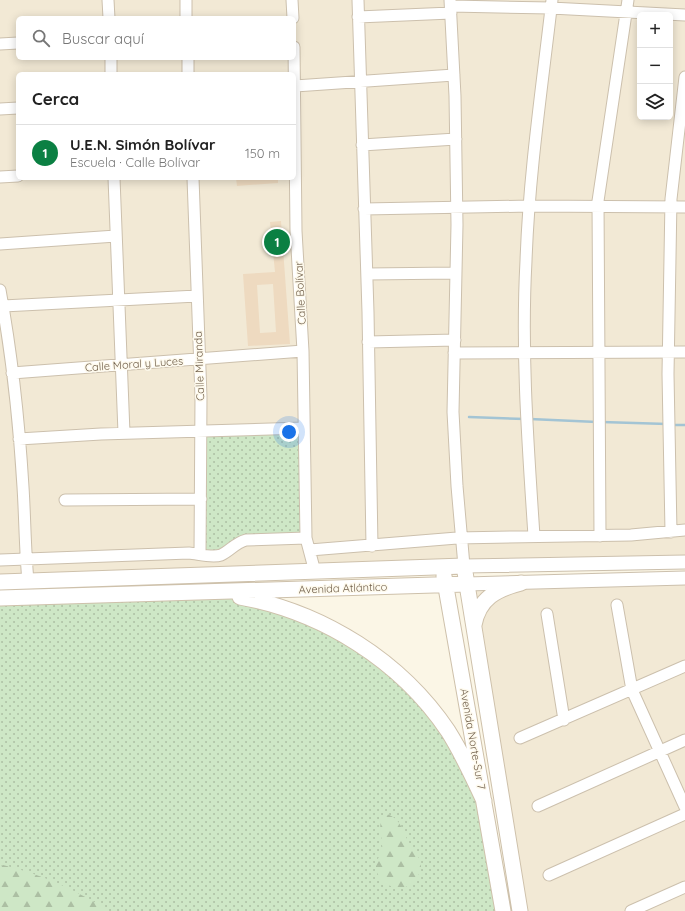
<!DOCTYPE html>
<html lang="es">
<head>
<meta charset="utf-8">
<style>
  :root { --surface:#fff; --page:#f6f6f6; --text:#222; --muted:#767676; --line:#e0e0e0; --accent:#0b8043 }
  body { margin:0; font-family:Quicksand,sans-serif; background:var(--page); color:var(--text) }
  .controls { position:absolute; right:12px; top:12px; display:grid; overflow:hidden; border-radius:6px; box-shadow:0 2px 10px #0003 }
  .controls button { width:36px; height:36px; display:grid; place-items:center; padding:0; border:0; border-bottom:1px solid var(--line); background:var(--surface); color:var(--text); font:20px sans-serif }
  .you { position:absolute; left:289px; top:432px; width:14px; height:14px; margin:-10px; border:3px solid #fff; border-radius:50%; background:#1a73e8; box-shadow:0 0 0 6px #1a73e833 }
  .badge { display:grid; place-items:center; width:26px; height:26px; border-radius:50%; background:var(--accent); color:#fff; font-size:13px; font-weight:700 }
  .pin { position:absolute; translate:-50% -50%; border:2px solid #fff; box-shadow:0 1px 4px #0006 }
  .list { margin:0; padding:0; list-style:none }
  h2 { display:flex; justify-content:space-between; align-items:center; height:52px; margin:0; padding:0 16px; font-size:17px }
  h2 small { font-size:13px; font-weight:400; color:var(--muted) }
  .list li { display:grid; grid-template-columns:26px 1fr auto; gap:12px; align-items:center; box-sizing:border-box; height:56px; padding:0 16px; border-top:1px solid var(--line) }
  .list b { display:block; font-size:15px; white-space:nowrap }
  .list p { margin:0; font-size:13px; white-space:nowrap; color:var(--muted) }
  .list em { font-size:13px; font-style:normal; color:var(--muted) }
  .icon { flex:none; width:22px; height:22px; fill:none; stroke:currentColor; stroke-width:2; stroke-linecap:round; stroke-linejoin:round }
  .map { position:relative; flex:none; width:685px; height:911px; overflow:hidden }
  .search { position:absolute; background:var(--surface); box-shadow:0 2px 10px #0003; left:16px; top:16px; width:280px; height:44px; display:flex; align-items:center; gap:10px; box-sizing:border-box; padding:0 14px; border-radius:6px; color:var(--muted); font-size:15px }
  .panel { position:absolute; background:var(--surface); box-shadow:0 2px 10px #0003; left:16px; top:72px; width:280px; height:108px; border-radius:6px }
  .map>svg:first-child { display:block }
  .residential { fill:#f2e9d5; fill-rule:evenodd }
  .grass { fill:url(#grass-dots) }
  .forest { fill:url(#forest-firs) }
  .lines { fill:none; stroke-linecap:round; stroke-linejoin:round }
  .stream { stroke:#a3c4d4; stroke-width:2.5 }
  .building { fill:#eedac0; fill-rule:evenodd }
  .minor-casing { stroke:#ccc0ad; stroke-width:13 }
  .tertiary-casing { stroke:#ccc0ad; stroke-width:15 }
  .secondary-casing { stroke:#cec1ab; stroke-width:17 }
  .minor { stroke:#fff; stroke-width:11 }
  .tertiary { stroke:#fff; stroke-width:13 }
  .secondary { stroke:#fff; stroke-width:15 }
  .labels { text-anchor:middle; stroke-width:3; stroke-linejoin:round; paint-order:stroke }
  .street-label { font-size:11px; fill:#72614d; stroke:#fefaed }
</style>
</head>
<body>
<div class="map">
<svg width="685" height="911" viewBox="0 0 685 911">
  <defs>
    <pattern id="grass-dots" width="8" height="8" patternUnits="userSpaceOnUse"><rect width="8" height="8" fill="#cee7c6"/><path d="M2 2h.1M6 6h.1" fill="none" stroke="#acbfa3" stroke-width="1.8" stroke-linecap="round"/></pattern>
    <pattern id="forest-firs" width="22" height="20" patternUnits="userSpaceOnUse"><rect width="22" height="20" fill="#cee7c6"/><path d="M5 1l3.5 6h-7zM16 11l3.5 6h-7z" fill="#acbfa3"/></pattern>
  </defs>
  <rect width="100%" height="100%" fill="#fbf6e6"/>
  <!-- residential -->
  <path class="residential" d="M 0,0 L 685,0 L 685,562 L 0,582 ZM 640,15 L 670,15 L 670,117 L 640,117 ZM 18,18 L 294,18 L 294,58 L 18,58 ZM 18,74 L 294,74 L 294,178 L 18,178 Z
    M 685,578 L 685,911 L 520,911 L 467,584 Z"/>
  <!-- grass -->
  <path class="grass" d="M 303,428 L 306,538 L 231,547 L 200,554 L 201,430 Z
    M 205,592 L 275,605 L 386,664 L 469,768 L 503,911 L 0,911 L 0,598 Z"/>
  <!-- forest -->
  <path class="forest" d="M 387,814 C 400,819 401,827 407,839 C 411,847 420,856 421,865 C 421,872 419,874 416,879 C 402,898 375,883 376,865 C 377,860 381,853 382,847 C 383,836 375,821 387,814 Z
    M 3,865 C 41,874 76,890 109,911 L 0,911 L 0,866 Z"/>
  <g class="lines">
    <!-- stream -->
    <path class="stream" d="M 469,417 L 525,419
      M 530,419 L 597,422
      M 602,422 L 667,424
      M 672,425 L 685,425"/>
  </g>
  <!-- building -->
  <path class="building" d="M 236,178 L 278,178 L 278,183 L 237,186 Z
    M 281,221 L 290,344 L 248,346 L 243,274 L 275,272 L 270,222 ZM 273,284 L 276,332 L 260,333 L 257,285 Z"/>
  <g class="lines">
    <!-- minor casing -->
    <g class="minor-casing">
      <path id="minor" d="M 108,0 L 109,18
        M 186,0 L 186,18
        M 292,0 L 293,18
        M 358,0 L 368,312 L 372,546
        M 450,0 L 455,96 L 457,225 L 453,412 L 457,486 L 464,566
        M 451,6 L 551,8 L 685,15
        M 358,17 L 451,13
        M 0,44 L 18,43
        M 294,47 L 296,231 L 303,351 L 306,538 L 315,572
        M 111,58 L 111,74
        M 188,58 L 188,74
        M 295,86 L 454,75
        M 0,109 L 18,108
        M 362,145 L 456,139
        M 0,177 L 18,176
        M 114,178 L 124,433
        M 193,178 L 201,397 L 200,554
        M 364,209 L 529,206 L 685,207
        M 0,244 L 116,236
        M 367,274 L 456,273
        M 0,290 C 12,355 19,421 23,487 C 25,518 25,550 28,581
        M 3,306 L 197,296
        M 368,342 L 455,340
        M 454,353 L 685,352
        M 12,373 L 303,351
        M 19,439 L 101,434 L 303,428
        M 65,500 L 201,499
        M 671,532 L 668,374 L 671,199 L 685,77
        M 534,536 C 528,445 521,353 526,261 C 529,174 542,87 552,0
        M 600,536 L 598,201 L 628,0
        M 310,550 L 457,538 L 631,535 L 685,530
        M 0,560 L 189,553 C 199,554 212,558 221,555 C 230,551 235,543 246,540 L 306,538
        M 617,605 L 632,690 L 685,807
        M 547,614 L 564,720
        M 520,738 L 685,666
        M 538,806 L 685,740
        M 549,875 L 685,814
        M 631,911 L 685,887"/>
    </g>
    <!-- tertiary casing -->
    <g class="tertiary-casing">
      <path id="tertiary" d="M 464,566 L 685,562
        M 467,584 L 685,578"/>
    </g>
    <!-- secondary casing -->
    <g class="secondary-casing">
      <path id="secondary" d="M 444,576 L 503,911
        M 0,582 L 464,566 L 520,911
        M 240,597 C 323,612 401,661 448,731 C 462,753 473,777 484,801
        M 0,598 L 467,584
        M 474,625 C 479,598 497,589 521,583"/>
    </g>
    <!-- minor -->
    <use href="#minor" class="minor"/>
    <!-- tertiary -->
    <use href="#tertiary" class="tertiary"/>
    <!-- secondary -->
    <use href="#secondary" class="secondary"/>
  </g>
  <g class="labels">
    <!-- street labels -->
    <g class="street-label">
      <text transform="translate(300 293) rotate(-93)" y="4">Calle Bolívar</text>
      <text transform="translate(134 364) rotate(-4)" y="4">Calle Moral y Luces</text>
      <text transform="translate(199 366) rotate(-92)" y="4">Calle Miranda</text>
      <text transform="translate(343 588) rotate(-2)" y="4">Avenida Atlántico</text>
      <text transform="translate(473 739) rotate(80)" y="4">Avenida Norte-Sur 7</text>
    </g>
  </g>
</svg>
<div class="controls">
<button>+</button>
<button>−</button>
<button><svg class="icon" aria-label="layers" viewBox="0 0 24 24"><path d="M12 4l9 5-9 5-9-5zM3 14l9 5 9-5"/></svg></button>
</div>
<div class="you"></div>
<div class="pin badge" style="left:277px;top:242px">1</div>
<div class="search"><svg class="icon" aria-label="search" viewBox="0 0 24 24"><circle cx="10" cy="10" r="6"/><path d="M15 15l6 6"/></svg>Buscar aquí</div>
<section class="panel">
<h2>Cerca<small></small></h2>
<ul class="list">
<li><span class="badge">1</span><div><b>U.E.N. Simón Bolívar</b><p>Escuela · Calle Bolívar</p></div><em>150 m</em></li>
</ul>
</section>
</div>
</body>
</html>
